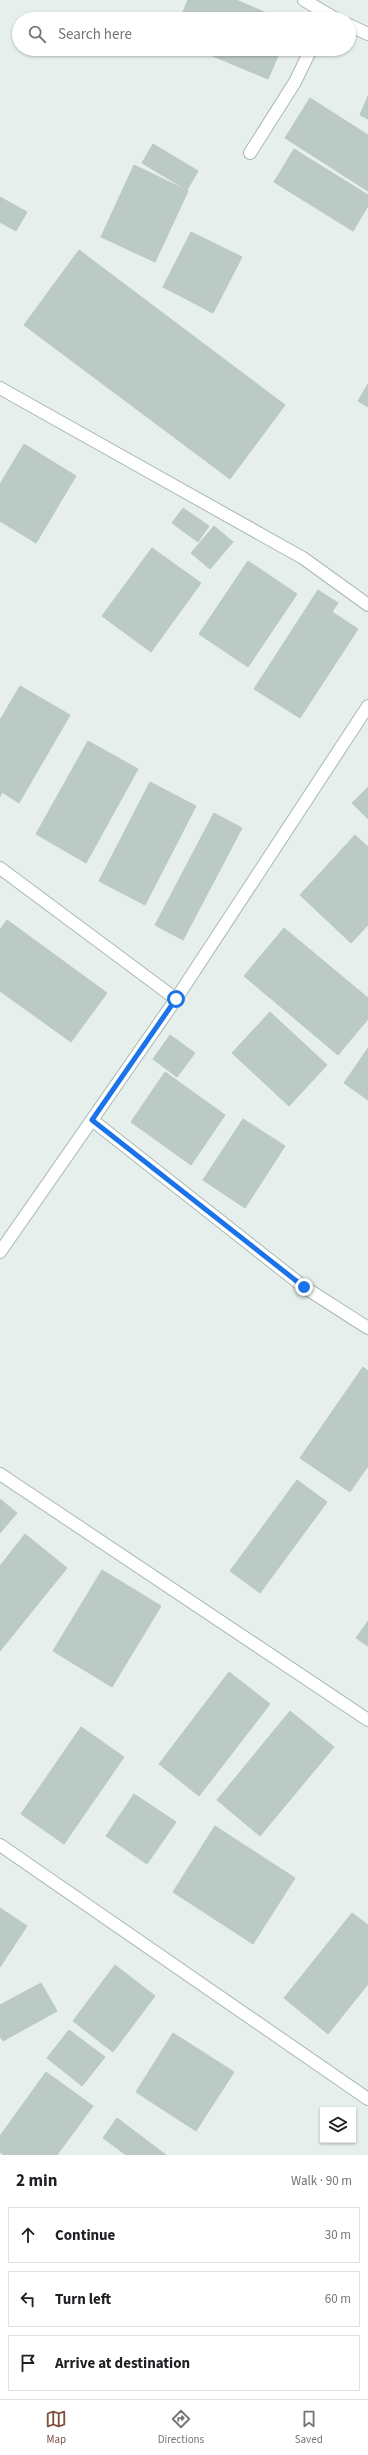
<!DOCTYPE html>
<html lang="en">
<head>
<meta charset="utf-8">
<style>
  :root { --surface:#fff; --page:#f2f2f2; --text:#202124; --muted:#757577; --line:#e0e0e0; --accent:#7f4e3f }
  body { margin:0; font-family:"Source Sans 3",sans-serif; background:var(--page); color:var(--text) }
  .controls { position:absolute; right:12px; bottom:12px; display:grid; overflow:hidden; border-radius:0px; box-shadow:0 1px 3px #0004 }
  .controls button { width:36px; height:36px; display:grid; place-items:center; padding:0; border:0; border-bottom:1px solid var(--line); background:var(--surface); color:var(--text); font:20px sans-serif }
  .stop { position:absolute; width:12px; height:12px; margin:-9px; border:3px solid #1a73e8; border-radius:50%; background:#fff }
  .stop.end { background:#1a73e8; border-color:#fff; box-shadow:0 1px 4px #0008 }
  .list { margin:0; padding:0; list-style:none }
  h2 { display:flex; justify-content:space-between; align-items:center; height:52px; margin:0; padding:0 16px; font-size:17px }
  h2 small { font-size:13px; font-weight:400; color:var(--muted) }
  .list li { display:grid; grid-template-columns:26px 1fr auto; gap:12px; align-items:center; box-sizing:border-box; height:56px; margin:0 8px 8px; padding:0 8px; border:1px solid var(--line); border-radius:0px }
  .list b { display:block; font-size:15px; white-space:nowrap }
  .list em { font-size:13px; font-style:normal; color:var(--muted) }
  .icon { flex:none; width:22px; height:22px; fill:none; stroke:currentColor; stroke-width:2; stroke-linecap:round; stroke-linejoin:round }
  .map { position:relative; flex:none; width:368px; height:2155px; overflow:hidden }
  .search { position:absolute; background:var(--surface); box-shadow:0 1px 3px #0004; left:12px; right:12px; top:12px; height:44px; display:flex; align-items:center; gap:10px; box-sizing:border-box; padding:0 14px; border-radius:22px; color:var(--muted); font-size:15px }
  .sheet { height:244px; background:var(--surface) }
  nav { display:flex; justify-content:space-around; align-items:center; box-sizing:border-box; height:56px; border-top:1px solid var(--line); background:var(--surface); font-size:11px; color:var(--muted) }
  nav a { display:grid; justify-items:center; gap:2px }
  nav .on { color:var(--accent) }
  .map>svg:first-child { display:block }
  .building { fill:#bbcac4; stroke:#b8c9c2 }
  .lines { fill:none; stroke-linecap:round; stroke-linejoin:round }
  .minor-casing { stroke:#a8b8b2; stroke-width:14 }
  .minor { stroke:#fff; stroke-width:12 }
  .route { stroke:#1a73e8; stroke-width:5 }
</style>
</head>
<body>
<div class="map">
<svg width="368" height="2155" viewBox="0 0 368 2155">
  <rect width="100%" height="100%" fill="#e6efeb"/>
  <!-- building -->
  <path class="building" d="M 188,0 L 236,0 L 281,19 L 180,19 Z
    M 196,49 L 281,49 L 268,79 Z
    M 368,96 L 368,119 L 360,115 Z
    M 310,98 L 368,135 L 368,191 L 285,138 Z
    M 153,144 L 198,171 L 187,190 L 142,163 Z
    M 294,149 L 368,195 L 368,206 L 353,231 L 274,182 Z
    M 134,165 L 188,191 L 155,262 L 101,237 Z
    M 0,197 L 27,212 L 16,231 L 0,222 Z
    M 191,232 L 242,257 L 213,313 L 163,287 Z
    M 79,250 L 285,405 L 230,479 L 24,325 Z
    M 368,384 L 368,407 L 358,401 Z
    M 24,444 L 76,476 L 36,543 L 0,521 L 0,484 Z
    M 183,508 L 209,526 L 198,542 L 172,523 Z
    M 214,526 L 233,542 L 210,569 L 191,553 Z
    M 152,548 L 201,583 L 151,652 L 102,616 Z
    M 248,561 L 297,594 L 248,667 L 199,634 Z
    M 318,590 L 338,603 L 332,612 L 358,629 L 300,718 L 254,689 Z
    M 20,686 L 70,715 L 19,803 L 2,792 L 0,797 L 0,720 Z
    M 88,741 L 138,769 L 86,863 L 36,834 Z
    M 150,782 L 196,806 L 145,905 L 99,881 Z
    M 368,787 L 368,819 L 352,803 Z
    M 214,813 L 242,828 L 183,940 L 155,925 Z
    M 355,835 L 368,847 L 368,925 L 351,943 L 300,895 Z
    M 7,920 L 107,993 L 71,1042 L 0,991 L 0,930 Z
    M 284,928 L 368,998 L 368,1019 L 338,1055 L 244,976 Z
    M 270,1012 L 327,1065 L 289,1106 L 232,1053 Z
    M 170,1035 L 195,1053 L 177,1077 L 153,1059 Z
    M 368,1048 L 368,1100 L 344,1083 Z
    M 165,1072 L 225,1115 L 191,1165 L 131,1122 Z
    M 243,1119 L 285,1146 L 245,1208 L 203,1180 Z
    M 363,1367 L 368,1371 L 368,1466 L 350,1492 L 300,1458 Z
    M 297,1480 L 327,1502 L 260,1593 L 230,1571 Z
    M 0,1499 L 17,1513 L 0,1533 Z
    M 25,1534 L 67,1568 L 0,1651 L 0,1566 Z
    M 102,1570 L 161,1606 L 112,1687 L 53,1651 Z
    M 368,1621 L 368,1646 L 356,1638 Z
    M 229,1672 L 270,1704 L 199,1796 L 159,1764 Z
    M 290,1711 L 334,1747 L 260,1836 L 217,1800 Z
    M 81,1727 L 124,1757 L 64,1844 L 21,1814 Z
    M 134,1794 L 176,1822 L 147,1864 L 106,1836 Z
    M 215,1826 L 295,1878 L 253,1944 L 173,1892 Z
    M 0,1908 L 27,1926 L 0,1967 Z
    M 352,1913 L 368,1925 L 368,1984 L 328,2034 L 284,1998 Z
    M 115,1965 L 155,1996 L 113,2052 L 73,2021 Z
    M 41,1983 L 57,2011 L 3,2041 L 0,2036 L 0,2005 Z
    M 69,2030 L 105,2057 L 82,2086 L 47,2058 Z
    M 173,2033 L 234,2072 L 196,2131 L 136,2092 Z
    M 46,2072 L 93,2106 L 57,2155 L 4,2155 L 0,2152 L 0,2136 Z
    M 117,2118 L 166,2155 L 126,2155 L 103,2138 Z"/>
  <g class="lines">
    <!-- minor casing -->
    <g class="minor-casing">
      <path id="minor" d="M 304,0 L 336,19
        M 349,25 L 368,34
        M 250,153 L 295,82 L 311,49
        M 0,388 L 303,558 L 368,605
        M 0,868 L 176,999
        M 92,1120 L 304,1287 L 368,1328
        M 0,1252 L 176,999 L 368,706
        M 0,1474 L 368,1720
        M 0,1845 L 368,2099"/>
    </g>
    <!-- minor -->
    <use href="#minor" class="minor"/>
  </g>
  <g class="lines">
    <!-- route -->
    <path class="route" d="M 176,999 L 92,1120 L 304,1287"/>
  </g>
</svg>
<div class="controls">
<button><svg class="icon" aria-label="layers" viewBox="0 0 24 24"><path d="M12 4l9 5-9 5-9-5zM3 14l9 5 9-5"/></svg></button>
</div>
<div class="stop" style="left:176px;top:999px"></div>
<div class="stop end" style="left:304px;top:1287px"></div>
<div class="search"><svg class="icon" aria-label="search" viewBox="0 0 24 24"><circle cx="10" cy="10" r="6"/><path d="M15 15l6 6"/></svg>Search here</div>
</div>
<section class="sheet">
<h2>2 min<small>Walk · 90 m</small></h2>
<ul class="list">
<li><svg class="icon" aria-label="ahead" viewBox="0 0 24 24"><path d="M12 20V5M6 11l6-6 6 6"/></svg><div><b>Continue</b></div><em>30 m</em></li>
<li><svg class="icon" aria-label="left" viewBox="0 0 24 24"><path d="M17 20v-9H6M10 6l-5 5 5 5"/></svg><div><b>Turn left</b></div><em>60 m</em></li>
<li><svg class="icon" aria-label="arrive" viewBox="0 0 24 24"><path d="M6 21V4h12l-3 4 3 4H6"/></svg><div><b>Arrive at destination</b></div></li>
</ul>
</section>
<nav>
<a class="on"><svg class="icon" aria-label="map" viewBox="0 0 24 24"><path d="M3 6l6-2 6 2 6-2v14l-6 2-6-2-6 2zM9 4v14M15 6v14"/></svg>Map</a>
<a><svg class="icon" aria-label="directions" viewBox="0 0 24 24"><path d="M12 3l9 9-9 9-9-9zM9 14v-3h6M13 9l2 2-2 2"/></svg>Directions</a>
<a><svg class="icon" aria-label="saved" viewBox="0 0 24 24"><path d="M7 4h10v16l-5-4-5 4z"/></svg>Saved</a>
</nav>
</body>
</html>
